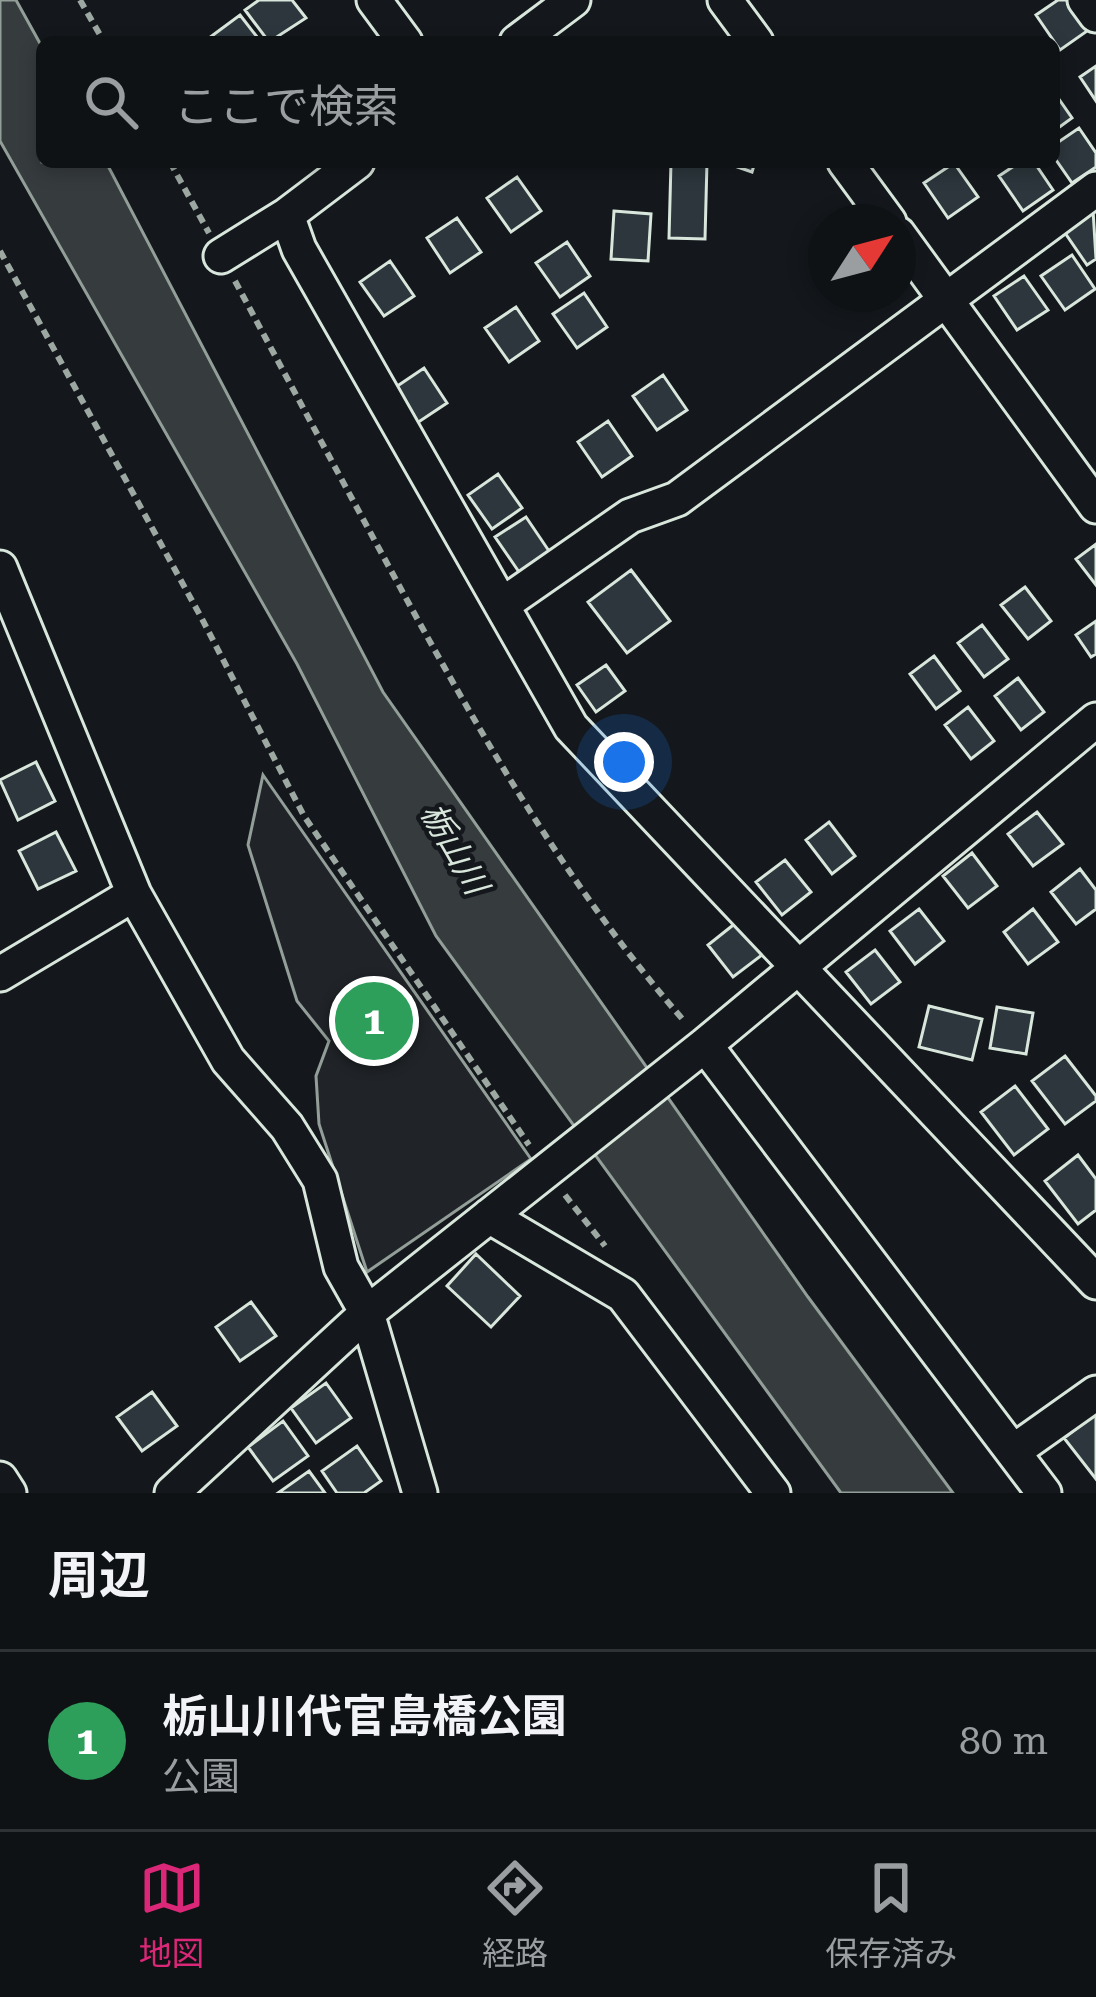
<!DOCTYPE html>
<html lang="ja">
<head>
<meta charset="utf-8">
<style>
  :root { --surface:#0f1215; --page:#1d2022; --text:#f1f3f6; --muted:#9b9ea0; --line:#2f3234; --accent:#db2777 }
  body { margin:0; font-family:"Roboto Serif","Noto Sans JP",serif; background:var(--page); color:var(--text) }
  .compass { position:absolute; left:808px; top:204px; width:108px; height:108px; border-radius:50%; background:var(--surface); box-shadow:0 6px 18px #0003; rotate:54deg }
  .you { position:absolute; left:624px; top:762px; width:42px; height:42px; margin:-30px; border:9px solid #fff; border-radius:50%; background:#1a73e8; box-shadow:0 0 0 18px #1a73e833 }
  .badge { display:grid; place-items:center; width:78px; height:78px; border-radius:50%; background:var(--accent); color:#fff; font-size:39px; font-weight:700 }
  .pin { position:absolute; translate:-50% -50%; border:6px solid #fff; box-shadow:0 3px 12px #0006 }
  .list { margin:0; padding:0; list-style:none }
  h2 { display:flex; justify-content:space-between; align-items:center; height:156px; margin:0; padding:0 48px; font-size:51px }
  h2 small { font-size:39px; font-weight:400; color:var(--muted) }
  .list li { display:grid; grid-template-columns:78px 1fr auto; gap:36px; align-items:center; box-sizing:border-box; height:180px; padding:0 48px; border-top:3px solid var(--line) }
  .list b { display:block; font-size:45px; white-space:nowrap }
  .list p { margin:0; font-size:39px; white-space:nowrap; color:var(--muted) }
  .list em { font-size:39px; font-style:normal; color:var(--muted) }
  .icon { flex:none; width:66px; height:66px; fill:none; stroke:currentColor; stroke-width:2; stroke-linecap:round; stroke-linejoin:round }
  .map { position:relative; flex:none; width:1096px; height:1493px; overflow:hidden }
  .search { position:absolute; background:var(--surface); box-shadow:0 6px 18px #0003; left:36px; right:36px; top:36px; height:132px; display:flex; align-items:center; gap:30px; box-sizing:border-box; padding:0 42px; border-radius:18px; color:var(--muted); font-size:45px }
  .sheet { height:336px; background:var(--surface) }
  nav { display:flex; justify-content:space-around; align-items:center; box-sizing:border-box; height:168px; border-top:3px solid var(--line); background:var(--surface); font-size:33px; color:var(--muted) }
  nav a { display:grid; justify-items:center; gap:6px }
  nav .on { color:var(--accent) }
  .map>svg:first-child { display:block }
  .green { fill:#202428; stroke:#939e99; stroke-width:3 }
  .water { fill:#363b3e; stroke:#939e99; stroke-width:3 }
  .building { fill:#2c363c; stroke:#d8e6dc; stroke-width:3 }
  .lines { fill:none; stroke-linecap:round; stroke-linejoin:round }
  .minor-casing { stroke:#d8e6dc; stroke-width:39 }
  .path { stroke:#9da8a2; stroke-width:6; stroke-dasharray:9 6; stroke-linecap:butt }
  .minor { stroke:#14181c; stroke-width:33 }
  .labels { text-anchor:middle; stroke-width:9; stroke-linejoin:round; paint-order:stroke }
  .water-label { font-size:33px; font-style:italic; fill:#d8e6dc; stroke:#14181c }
</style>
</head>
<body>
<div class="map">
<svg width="1096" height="1493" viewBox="0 0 1096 1493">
  <rect width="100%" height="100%" fill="#14181c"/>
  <!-- green -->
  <path class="green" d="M 263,775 L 531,1159 L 367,1272 L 319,1124 L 316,1076 L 329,1041 L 297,1001 L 248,845 Z"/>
  <!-- water -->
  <path class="water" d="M 0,0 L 16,0 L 42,47 L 42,162 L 106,162 L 383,692 L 808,1297 L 953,1493 L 841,1493 L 436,936 L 297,664 L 0,141 Z"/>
  <!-- building -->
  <path class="building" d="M 259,0 L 292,0 L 306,18 L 269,42 L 245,10 Z
    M 1058,0 L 1070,0 L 1090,29 L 1060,50 L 1036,15 Z
    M 240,15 L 261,42 L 206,42 L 205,41 Z
    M 1096,66 L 1096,101 L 1080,77 Z
    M 1054,92 L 1072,118 L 1054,131 Z
    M 1079,128 L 1096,153 L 1096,167 L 1072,183 L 1054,157 L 1054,145 Z
    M 671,162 L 707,162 L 705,239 L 669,238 Z
    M 723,162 L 755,162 L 752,172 Z
    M 1020,162 L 1034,162 L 1053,190 L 1023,211 L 999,176 Z
    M 954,163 L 978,197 L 948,218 L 924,183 Z
    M 517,177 L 541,211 L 511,232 L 487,198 Z
    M 1093,210 L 1096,259 L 1087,265 L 1063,230 Z
    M 614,211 L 651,214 L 648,261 L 611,259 Z
    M 457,218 L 481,252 L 450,273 L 427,238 Z
    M 567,242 L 590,276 L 560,297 L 536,263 Z
    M 1072,255 L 1095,289 L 1065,310 L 1041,276 Z
    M 390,261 L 414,296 L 384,316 L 360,282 Z
    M 1024,276 L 1048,310 L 1017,330 L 994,296 Z
    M 584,293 L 607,327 L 577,348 L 553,314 Z
    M 516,307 L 539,341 L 509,362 L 485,328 Z
    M 424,368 L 447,403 L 417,423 L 393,389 Z
    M 663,375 L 687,410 L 657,430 L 633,396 Z
    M 608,421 L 632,456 L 602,477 L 578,442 Z
    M 498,474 L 522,508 L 492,529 L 468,495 Z
    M 526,517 L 549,551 L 519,572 L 495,537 Z
    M 1096,544 L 1096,585 L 1076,559 Z
    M 631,570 L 670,621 L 627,653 L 588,602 Z
    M 1025,587 L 1051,621 L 1028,639 L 1001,605 Z
    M 1096,621 L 1096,654 L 1091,657 L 1076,635 Z
    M 982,625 L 1008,659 L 984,677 L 958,643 Z
    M 934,656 L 960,691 L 936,709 L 910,674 Z
    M 606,665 L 625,691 L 596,712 L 577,685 Z
    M 1018,678 L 1044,712 L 1021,730 L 995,696 Z
    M 968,707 L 994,741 L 971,759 L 945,725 Z
    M 36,762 L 55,801 L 18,820 L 0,780 Z
    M 1037,812 L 1063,844 L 1033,866 L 1008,834 Z
    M 829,822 L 855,856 L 832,874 L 806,840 Z
    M 56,832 L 76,871 L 38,889 L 19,851 Z
    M 972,853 L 997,886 L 968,908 L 943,876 Z
    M 785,860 L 811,892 L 782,915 L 756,882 Z
    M 1080,869 L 1096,890 L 1096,909 L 1076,924 L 1051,892 Z
    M 919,909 L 944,941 L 915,964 L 890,931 Z
    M 1033,909 L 1058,942 L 1028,964 L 1004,932 Z
    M 737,922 L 762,955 L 733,977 L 708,945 Z
    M 875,950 L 900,982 L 871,1004 L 846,972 Z
    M 929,1006 L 982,1019 L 972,1060 L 919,1047 Z
    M 997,1007 L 1033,1013 L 1026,1054 L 990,1048 Z
    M 1065,1056 L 1096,1096 L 1096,1101 L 1065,1124 L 1032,1081 Z
    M 1015,1086 L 1048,1129 L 1014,1155 L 981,1112 Z
    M 1078,1155 L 1096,1179 L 1096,1210 L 1078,1224 L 1045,1181 Z
    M 476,1254 L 520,1296 L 491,1327 L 447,1286 Z
    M 251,1302 L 276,1336 L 240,1361 L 216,1327 Z
    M 326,1383 L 351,1418 L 316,1443 L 291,1408 Z
    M 152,1392 L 177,1426 L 142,1451 L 117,1417 Z
    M 1096,1413 L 1096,1479 L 1064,1438 Z
    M 283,1421 L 308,1456 L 273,1481 L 248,1447 Z
    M 357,1446 L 381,1481 L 364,1493 L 337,1493 L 322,1471 Z
    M 309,1471 L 325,1493 L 278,1493 Z"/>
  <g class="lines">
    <!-- minor casing -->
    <g class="minor-casing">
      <path id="minor" d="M 374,0 L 405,42
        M 725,0 L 756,42
        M 1085,0 L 1096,15
        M 517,42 L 573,0
        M 357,162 L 287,215 L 299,249 L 571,727 L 1096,1282
        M 845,162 L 889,222
        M 898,234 L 1096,506
        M 221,256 L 287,215
        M 0,568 L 134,894 L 228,1060 L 287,1127 L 320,1180 L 341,1267 L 367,1313 L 420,1493
        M 502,605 L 630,516 L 677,499 L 1096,189
        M 0,974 L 134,894
        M 705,1045 L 1044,1493
        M 489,1216 L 623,1295 L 773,1493
        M 1014,1451 L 1096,1393
        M 0,1479 L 9,1493
        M 172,1493 L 367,1313 L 705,1045 L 1096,720"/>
    </g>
    <!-- path -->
    <path class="path" d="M 80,0 L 104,42
      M 170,162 L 209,233
      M 0,251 L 201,617 L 304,816 L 529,1145
      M 235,281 C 294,391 353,501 413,611 C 493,756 576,897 685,1022
      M 565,1195 L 605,1246"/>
    <!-- minor -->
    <use href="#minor" class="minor"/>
  </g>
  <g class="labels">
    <!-- water labels -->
    <g class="water-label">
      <text transform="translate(455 848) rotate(60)" y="12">栃山川</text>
    </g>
  </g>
</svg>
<svg class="compass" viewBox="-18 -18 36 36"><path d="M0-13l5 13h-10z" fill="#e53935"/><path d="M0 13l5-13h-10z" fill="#9b9ea0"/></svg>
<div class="you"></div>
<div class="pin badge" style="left:374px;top:1021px;background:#2e9e5b">1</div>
<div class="search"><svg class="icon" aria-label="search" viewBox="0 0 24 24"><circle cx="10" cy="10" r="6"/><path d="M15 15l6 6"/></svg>ここで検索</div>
</div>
<section class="sheet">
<h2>周辺<small></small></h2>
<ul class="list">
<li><span class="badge" style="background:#2e9e5b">1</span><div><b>栃山川代官島橋公園</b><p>公園</p></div><em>80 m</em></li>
</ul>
</section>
<nav>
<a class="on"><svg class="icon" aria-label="map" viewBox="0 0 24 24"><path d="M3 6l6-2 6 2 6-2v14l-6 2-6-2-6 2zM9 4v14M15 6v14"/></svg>地図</a>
<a><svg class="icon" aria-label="directions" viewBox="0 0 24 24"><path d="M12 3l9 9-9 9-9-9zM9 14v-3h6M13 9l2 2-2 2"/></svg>経路</a>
<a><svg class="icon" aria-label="saved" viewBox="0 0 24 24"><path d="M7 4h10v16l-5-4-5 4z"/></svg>保存済み</a>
</nav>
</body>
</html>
